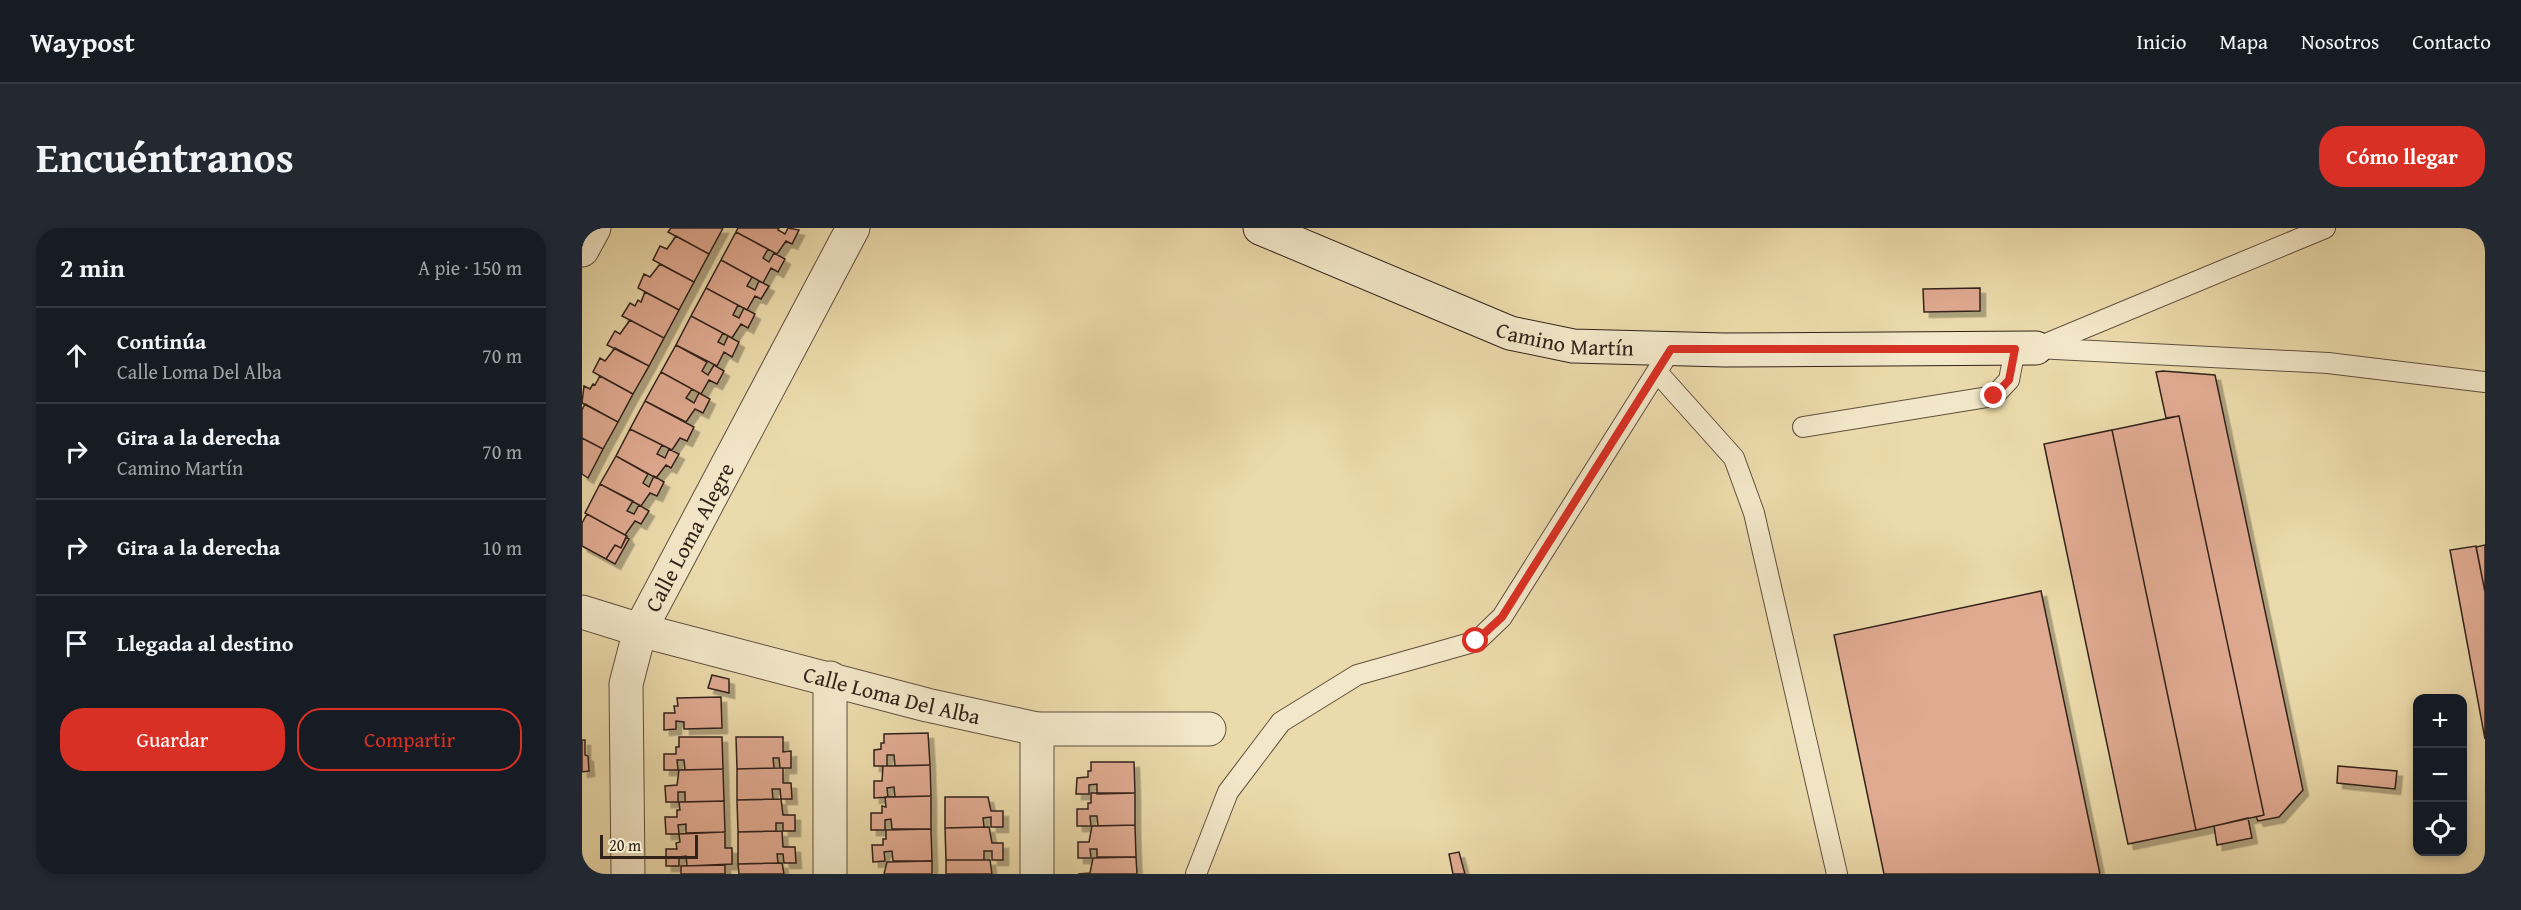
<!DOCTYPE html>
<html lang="es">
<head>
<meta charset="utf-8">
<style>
  :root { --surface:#171b24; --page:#242831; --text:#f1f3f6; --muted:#9ea1a6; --line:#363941; --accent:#d93025 }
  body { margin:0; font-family:"Gentium Book Plus",serif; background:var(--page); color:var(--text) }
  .controls { position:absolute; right:18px; bottom:18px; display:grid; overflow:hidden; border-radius:12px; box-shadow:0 3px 9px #0003 }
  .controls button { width:54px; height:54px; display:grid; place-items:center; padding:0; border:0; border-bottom:2px solid var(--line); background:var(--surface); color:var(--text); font:30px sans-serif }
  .scale { position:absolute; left:18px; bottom:15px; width:98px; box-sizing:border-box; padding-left:6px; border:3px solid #31221a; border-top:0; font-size:16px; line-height:21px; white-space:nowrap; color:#31221a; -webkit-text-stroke:4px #f2e7c8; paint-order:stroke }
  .stop { position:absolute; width:18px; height:18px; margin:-14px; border:4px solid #d93025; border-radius:50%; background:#fff }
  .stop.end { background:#d93025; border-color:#fff; box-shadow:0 2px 6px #0008 }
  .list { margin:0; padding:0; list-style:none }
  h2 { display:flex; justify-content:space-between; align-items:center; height:78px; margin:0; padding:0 24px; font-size:26px }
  h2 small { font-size:20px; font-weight:400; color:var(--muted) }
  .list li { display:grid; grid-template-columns:39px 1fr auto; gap:18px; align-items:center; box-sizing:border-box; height:96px; padding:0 24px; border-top:2px solid var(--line) }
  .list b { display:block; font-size:22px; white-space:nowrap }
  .list p { margin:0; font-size:20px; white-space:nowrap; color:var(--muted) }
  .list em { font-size:20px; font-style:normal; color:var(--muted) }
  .actions { display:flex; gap:12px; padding:18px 24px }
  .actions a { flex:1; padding:14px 0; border:2px solid var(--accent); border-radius:24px; text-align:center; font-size:21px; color:var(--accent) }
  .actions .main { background:var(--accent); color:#fff }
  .icon { flex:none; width:33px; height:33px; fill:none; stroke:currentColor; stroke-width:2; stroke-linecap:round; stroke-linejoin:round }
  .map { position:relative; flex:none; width:1903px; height:646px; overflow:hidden; border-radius:24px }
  header { display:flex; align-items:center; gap:36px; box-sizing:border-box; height:84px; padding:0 30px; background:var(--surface); border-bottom:2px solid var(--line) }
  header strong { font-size:28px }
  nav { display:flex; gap:33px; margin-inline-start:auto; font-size:21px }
  .intro { display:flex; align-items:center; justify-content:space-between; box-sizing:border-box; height:144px; padding:0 36px }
  h1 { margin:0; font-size:42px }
  .button { padding:15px 27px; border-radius:24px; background:var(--accent); color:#fff; font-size:21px; font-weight:700 }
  main { display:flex; gap:36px; padding:0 36px }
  aside { flex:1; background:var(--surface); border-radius:24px; box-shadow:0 3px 9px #0003 }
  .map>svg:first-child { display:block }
  .building { fill:#e0aa91; stroke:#31221a; stroke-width:1.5; filter:url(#shadow) }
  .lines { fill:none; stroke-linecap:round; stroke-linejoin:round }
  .lane-casing { stroke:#60503e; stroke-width:22 }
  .street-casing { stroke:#60503e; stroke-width:35 }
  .secondary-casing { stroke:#31221a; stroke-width:35 }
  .lane { stroke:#f2e7c8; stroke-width:20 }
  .street { stroke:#f2e7c8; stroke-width:33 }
  .secondary { stroke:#f2e7c8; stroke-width:33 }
  .route { stroke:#d93025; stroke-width:8 }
  .labels { text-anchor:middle; stroke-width:4.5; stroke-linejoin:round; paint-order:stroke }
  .street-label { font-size:22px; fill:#31221a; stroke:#f2e7c8 }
</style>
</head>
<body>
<header>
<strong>Waypost</strong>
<nav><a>Inicio</a><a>Mapa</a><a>Nosotros</a><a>Contacto</a></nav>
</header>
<div class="intro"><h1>Encuéntranos</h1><a class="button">Cómo llegar</a></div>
<main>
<aside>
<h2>2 min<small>A pie · 150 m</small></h2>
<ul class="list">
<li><svg class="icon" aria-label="ahead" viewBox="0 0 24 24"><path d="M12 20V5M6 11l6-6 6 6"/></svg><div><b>Continúa</b><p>Calle Loma Del Alba</p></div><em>70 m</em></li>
<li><svg class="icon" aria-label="right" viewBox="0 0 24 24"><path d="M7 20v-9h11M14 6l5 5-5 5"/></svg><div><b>Gira a la derecha</b><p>Camino Martín</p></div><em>70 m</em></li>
<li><svg class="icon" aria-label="right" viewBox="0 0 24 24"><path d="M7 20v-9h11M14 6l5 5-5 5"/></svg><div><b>Gira a la derecha</b></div><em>10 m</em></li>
<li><svg class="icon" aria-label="arrive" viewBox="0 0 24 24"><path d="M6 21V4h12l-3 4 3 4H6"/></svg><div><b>Llegada al destino</b></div></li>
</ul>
<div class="actions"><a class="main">Guardar</a><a>Compartir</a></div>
</aside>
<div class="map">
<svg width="1903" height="646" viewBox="0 0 1903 646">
  <defs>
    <filter id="shadow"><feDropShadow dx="5.5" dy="5.5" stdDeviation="0" flood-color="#0004"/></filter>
  </defs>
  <rect width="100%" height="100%" fill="#ebdaab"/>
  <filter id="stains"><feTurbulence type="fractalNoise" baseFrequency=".00333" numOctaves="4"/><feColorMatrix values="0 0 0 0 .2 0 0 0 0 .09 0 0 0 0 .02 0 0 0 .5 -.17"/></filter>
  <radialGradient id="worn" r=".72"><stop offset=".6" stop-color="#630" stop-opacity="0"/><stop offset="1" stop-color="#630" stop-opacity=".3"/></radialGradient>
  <!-- building -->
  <path class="building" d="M 89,0 L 141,0 L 127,26 L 86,4 Z
    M 156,0 L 197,0 L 196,2 L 203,6 L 206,0 L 217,2 L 210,16 L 204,13 L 195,26 L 154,4 Z
    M 154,4 L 186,21 L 181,30 L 187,34 L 192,25 L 203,31 L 196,44 L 189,40 L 181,55 L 139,32 Z
    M 94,8 L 127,26 L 112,54 L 71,32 L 78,18 L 85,21 Z
    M 139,32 L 170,49 L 165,58 L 173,62 L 177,53 L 187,58 L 179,71 L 173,68 L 165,82 L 124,60 Z
    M 78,36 L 112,54 L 97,82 L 56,60 L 62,46 L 68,49 Z
    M 124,60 L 156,77 L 151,87 L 157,90 L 162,80 L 173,86 L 166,100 L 159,96 L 150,110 L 109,88 Z
    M 1398,60 L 1398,83 L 1342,84 L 1341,61 Z
    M 63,64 L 97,82 L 82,110 L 40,88 L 48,75 L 53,78 L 56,72 L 59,74 Z
    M 109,88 L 141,105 L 136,114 L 142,117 L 146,108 L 157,114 L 150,129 L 142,124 L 135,138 L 94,117 Z
    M 48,92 L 82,110 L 67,138 L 25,117 L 33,103 L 38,106 Z
    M 94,117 L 125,134 L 120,143 L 126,147 L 132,137 L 142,143 L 135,156 L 127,152 L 119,166 L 79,144 Z
    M 33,120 L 67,138 L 51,166 L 11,144 L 18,130 L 23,133 Z
    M 1581,143 L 1633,147 L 1721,562 L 1697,589 L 1676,593 L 1674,589 L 1682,587 L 1597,188 L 1584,190 L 1574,144 Z
    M 79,144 L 110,161 L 104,170 L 112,175 L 117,165 L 128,171 L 121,185 L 113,181 L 104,194 L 63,173 Z
    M 18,148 L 51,166 L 36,194 L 0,175 L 2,158 L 8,161 L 11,156 L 13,157 Z
    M 63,173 L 112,199 L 105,213 L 98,210 L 90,222 L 48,201 Z
    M 3,176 L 36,194 L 21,221 L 0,210 L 0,182 Z
    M 1597,188 L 1682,587 L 1614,602 L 1530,202 Z
    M 48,201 L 80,217 L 75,226 L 83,230 L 87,221 L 97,226 L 89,240 L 84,237 L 74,250 L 34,228 Z
    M 1530,202 L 1614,602 L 1546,616 L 1462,216 Z
    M 0,210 L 21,221 L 6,250 L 0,246 Z
    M 34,228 L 66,246 L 61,255 L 67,259 L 72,248 L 82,254 L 75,268 L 68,265 L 59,278 L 18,256 Z
    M 18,256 L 51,273 L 45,283 L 52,286 L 57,277 L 67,283 L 59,296 L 53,293 L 43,307 L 3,285 Z
    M 5,286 L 45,308 L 39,320 L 33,317 L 24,331 L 0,318 L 0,295 Z
    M 44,309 L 47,311 L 33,336 L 24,331 L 33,317 L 39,320 Z
    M 1903,317 L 1903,364 L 1894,319 Z
    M 1894,318 L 1903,364 L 1903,511 L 1868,322 Z
    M 1459,363 L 1518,646 L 1302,646 L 1252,407 Z
    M 130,447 L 147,451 L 147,465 L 126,460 Z
    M 139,469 L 140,500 L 102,501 L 102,494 L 94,493 L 94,501 L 82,502 L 82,485 L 93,485 L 92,478 L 96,478 L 95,470 Z
    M 346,505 L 348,537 L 313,538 L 312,527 L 305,527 L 305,538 L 292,538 L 292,522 L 299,521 L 299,515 L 302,515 L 302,506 Z
    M 97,509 L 140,509 L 141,541 L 103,542 L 102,532 L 95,532 L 96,542 L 82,542 L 82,526 L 94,526 L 94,519 L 97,519 Z
    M 154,509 L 201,509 L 201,524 L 209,523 L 209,540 L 198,540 L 197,530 L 191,530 L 192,540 L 155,541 Z
    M 0,512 L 3,512 L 3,527 L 6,528 L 7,543 L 0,544 Z
    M 509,534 L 552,534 L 553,565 L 515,566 L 515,556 L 507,557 L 507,566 L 494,566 L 495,550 L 506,549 L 506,543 L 509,543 Z
    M 348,537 L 349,568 L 313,569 L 312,559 L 305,560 L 306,569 L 292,570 L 292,553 L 300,553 L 301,538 Z
    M 1756,538 L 1815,543 L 1813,561 L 1755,555 Z
    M 198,540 L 201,540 L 201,555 L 209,555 L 210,571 L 199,571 L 198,561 L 190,561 L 191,571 L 155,572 L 155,541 Z
    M 141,541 L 142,573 L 103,574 L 103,564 L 96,564 L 96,574 L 84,574 L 83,558 L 95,557 L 97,542 Z
    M 509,565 L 553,565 L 553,597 L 516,598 L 515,588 L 508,588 L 509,598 L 495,598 L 495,581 L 506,581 L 506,575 L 509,575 Z
    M 349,568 L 349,601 L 310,601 L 309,591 L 303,592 L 303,602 L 289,602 L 289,585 L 300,585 L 300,578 L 304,579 L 303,569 Z
    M 363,569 L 406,569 L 409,583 L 421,583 L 421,599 L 409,599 L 409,589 L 401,590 L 402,599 L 363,600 Z
    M 199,571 L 201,587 L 213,587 L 213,603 L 201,603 L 201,595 L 194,595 L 194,603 L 156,604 L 155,572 Z
    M 142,573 L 143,604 L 104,605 L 104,596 L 96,597 L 97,606 L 84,606 L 83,589 L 95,589 L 95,582 L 98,582 L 97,574 Z
    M 1666,590 L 1670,610 L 1635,617 L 1632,598 Z
    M 553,597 L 554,629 L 515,629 L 515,621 L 508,621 L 509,630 L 496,630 L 496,614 L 507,614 L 510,598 Z
    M 407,599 L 410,615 L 421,615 L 421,632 L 410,632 L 410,623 L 402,623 L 402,632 L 364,632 L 363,600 Z
    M 349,601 L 350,633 L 311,633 L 310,623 L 302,624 L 303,633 L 291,634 L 290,617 L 301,617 L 301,611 L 304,611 L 304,602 Z
    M 200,603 L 201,619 L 213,619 L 214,635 L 202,635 L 201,626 L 195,626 L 196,635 L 156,636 L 156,604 Z
    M 143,604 L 143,620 L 150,620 L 150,636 L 105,638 L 104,628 L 97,629 L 97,638 L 84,638 L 84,621 L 95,621 L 94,615 L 98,614 L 97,606 Z
    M 877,624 L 883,646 L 871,646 L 867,626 Z
    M 554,629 L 555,646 L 496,646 L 508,645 L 511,630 Z
    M 364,632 L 408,632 L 410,646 L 364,646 Z
    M 350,633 L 350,646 L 302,646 L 305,634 Z
    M 200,635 L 202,646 L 157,646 L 156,636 Z
    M 143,637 L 143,646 L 99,646 L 99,638 Z"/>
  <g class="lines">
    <!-- lane casing -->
    <g class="lane-casing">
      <path id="lane" d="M 1459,118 L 1743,0
        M 1454,120 L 1746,135 L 1903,154
        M 1075,144 L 1152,230 L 1172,285 L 1255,646
        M 1221,199 L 1412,168 L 1427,152 L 1433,121
        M 614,646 L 646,564 L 699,494 L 775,447 L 895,413 L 920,389 L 1089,121"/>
    </g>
    <!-- street casing -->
    <g class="street-casing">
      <g id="street">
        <path d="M 0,22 L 12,0"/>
        <path id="s1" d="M 0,384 L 58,402 L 345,477 L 455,501 L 627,501"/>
        <path d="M 248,450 L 248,646"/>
        <path d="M 455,501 L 455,646"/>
        <path id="s2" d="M 46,646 L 44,456 L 58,402 L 271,0"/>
      </g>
    </g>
    <!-- secondary casing -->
    <g class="secondary-casing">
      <g id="secondary">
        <path id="s3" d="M 678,0 L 928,105 L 991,118 L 1142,122 L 1454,120"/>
      </g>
    </g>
    <!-- lane -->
    <use href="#lane" class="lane"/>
    <!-- street -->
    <use href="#street" class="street"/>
    <!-- secondary -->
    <use href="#secondary" class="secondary"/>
  </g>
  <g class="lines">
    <!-- route -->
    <path class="route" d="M 894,413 L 920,389 L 1089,121 L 1433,121 L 1427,152 L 1412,168"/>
  </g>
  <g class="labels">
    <!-- street labels -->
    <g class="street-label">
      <text dy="8" stroke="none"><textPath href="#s3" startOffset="327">Camino Martín</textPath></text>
      <text dy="8" stroke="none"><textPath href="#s2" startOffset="351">Calle Loma Alegre</textPath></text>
      <text dy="8" stroke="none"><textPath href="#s1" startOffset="321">Calle Loma Del Alba</textPath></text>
    </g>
  </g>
  <rect width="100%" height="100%" filter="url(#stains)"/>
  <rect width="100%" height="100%" fill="url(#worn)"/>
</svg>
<div class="controls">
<button>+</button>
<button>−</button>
<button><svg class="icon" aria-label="locate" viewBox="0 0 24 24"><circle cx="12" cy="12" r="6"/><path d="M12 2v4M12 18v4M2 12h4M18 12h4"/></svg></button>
</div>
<div class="scale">20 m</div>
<div class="stop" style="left:894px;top:413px"></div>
<div class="stop end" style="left:1412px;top:168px"></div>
</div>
</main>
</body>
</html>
